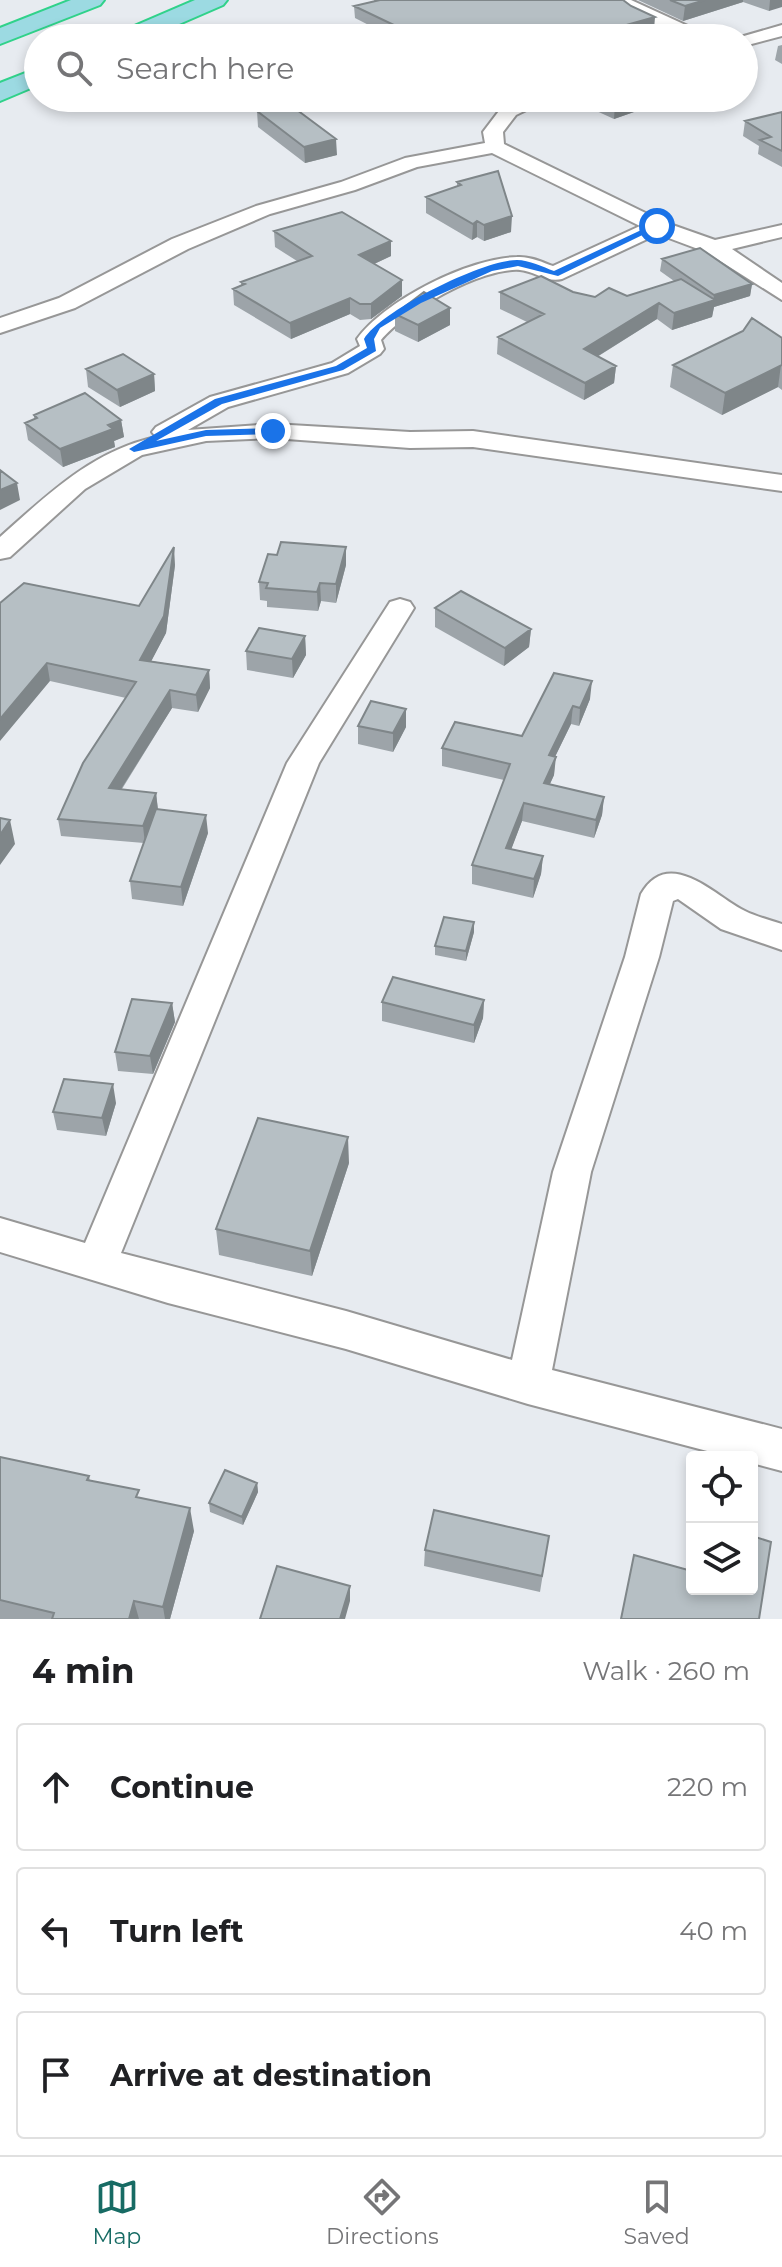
<!DOCTYPE html>
<html lang="en">
<head>
<meta charset="utf-8">
<style>
  :root { --surface:#fff; --page:#f2f2f2; --text:#202124; --muted:#757577; --line:#e0e0e0; --accent:#176b64 }
  body { margin:0; font-family:Montserrat,sans-serif; background:var(--page); color:var(--text) }
  .controls { position:absolute; right:24px; bottom:24px; display:grid; overflow:hidden; border-radius:8px; box-shadow:0 4px 12px #0003 }
  .controls button { width:72px; height:72px; display:grid; place-items:center; padding:0; border:0; border-bottom:2px solid var(--line); background:var(--surface); color:var(--text); font:40px sans-serif }
  .stop { position:absolute; width:24px; height:24px; margin:-18px; border:6px solid #1a73e8; border-radius:50%; background:#fff }
  .stop.end { background:#1a73e8; border-color:#fff; box-shadow:0 2px 8px #0008 }
  .list { margin:0; padding:0; list-style:none }
  h2 { display:flex; justify-content:space-between; align-items:center; height:104px; margin:0; padding:0 32px; font-size:34px }
  h2 small { font-size:26px; font-weight:400; color:var(--muted) }
  .list li { display:grid; grid-template-columns:52px 1fr auto; gap:24px; align-items:center; box-sizing:border-box; height:128px; margin:0 16px 16px; padding:0 16px; border:2px solid var(--line); border-radius:8px }
  .list b { display:block; font-size:30px; white-space:nowrap }
  .list em { font-size:26px; font-style:normal; color:var(--muted) }
  .icon { flex:none; width:44px; height:44px; fill:none; stroke:currentColor; stroke-width:2; stroke-linecap:round; stroke-linejoin:round }
  .map { position:relative; flex:none; width:782px; height:1619px; overflow:hidden }
  .search { position:absolute; background:var(--surface); box-shadow:0 4px 12px #0003; left:24px; right:24px; top:24px; height:88px; display:flex; align-items:center; gap:20px; box-sizing:border-box; padding:0 28px; border-radius:44px; color:var(--muted); font-size:30px }
  .sheet { height:536px; background:var(--surface) }
  nav { display:flex; justify-content:space-around; align-items:center; box-sizing:border-box; height:112px; border-top:2px solid var(--line); background:var(--surface); font-size:22px; color:var(--muted) }
  nav a { display:grid; justify-items:center; gap:4px }
  nav .on { color:var(--accent) }
  .map>svg:first-child { display:block }
  .lines { fill:none; stroke-linecap:round; stroke-linejoin:round }
  .minor-casing { stroke:#979797; stroke-width:4 }
  .trunk-casing { stroke:#30d28a; stroke-width:4 }
  .minor { fill:#fff; fill-rule:evenodd }
  .trunk { fill:#9cdae2; fill-rule:evenodd }
  .wall { fill:#9da4a9 }
  .shaded-wall { fill:#7f8689 }
  .building { fill:#b6bfc4; stroke:#7f8689; stroke-width:2 }
  .route { fill:#1a73e8 }
</style>
</head>
<body>
<div class="map">
<svg width="782" height="1619" viewBox="0 0 782 1619">
  <rect width="100%" height="100%" fill="#e7ebf0"/>
  <g class="lines">
    <!-- minor casing -->
    <g class="minor-casing">
      <path id="minor" d="M 610,0 L 631,0 L 714,38 C 681,38 633,25 610,0 Z
        M 782,25 L 782,36 L 744,46 L 744,38 L 737,38 Z
        M 525,98 L 551,98 L 516,115 L 503,132 L 504,144 L 664,222 L 715,240 L 782,225 L 782,237 L 732,249 L 782,283 L 782,300 L 706,252 L 658,234 L 562,279 C 546,283 535,271 520,270 C 482,267 405,311 381,340 L 384,349 L 380,354 L 348,373 L 228,407 L 188,430 L 273,424 L 410,432 L 473,431 L 782,475 L 782,491 L 473,447 L 410,448 L 273,438 L 206,441 L 142,455 L 85,489 L 10,557 L 0,559 L 0,537 C 47,495 92,451 156,437 L 152,432 L 156,427 L 210,397 L 332,363 L 360,346 L 357,339 C 385,300 469,258 517,257 C 529,256 542,262 553,266 L 640,226 L 492,153 L 417,167 L 355,190 L 270,214 L 188,249 L 75,308 L 0,333 L 0,318 L 59,298 L 172,239 L 256,206 L 341,182 L 405,158 L 485,143 L 483,132 L 502,107 Z
        M 400,599 L 410,602 L 414,608 L 319,763 L 121,1253 L 346,1311 L 512,1360 L 553,1172 L 625,957 L 641,894 C 669,845 716,897 745,911 C 757,917 770,920 782,924 L 782,950 L 721,929 L 678,899 L 673,901 L 659,957 L 591,1172 L 552,1370 L 782,1429 L 782,1471 L 752,1463 L 752,1457 L 730,1457 L 528,1404 L 346,1349 L 168,1303 L 0,1252 L 0,1218 L 85,1243 L 287,763 L 390,602 Z"/>
    </g>
    <!-- trunk casing -->
    <g class="trunk-casing">
      <path id="trunk" d="M 71,0 L 104,0 L 100,5 L 0,44 L 0,28 Z
        M 195,0 L 227,0 L 223,5 L 147,38 L 115,38 L 118,33 Z
        M 38,68 L 38,85 L 0,101 L 0,83 Z"/>
    </g>
    <!-- minor -->
    <use href="#minor" class="minor"/>
    <!-- trunk -->
    <use href="#trunk" class="trunk"/>
  </g>
  <!-- wall -->
  <path class="wall" d="M 374,0 L 623,0 L 654,30 L 624,38 L 394,38 L 355,18 L 354,6 L 374,1 Z
    M 638,0 L 782,0 L 769,11 L 743,2 L 683,21 Z
    M 782,45 L 782,64 L 775,60 L 778,46 Z
    M 580,98 L 652,98 L 651,106 L 614,119 L 579,103 Z
    M 257,111 L 337,155 L 305,163 L 258,127 Z
    M 782,112 L 782,167 L 758,154 L 759,146 L 743,136 L 745,121 Z
    M 457,182 L 511,232 L 484,241 L 477,237 L 472,240 L 426,213 L 426,197 L 457,186 Z
    M 274,231 L 391,256 L 374,264 L 402,280 L 402,296 L 371,319 L 360,320 L 350,314 L 291,339 L 234,305 L 233,289 L 241,285 L 241,282 L 297,261 L 275,247 Z
    M 662,259 L 752,284 L 750,296 L 714,307 L 712,317 L 672,330 L 657,319 L 597,357 L 616,366 L 614,383 L 584,400 L 497,354 L 498,337 L 527,322 L 500,309 L 500,292 L 573,292 L 595,297 L 627,296 L 674,281 L 660,271 Z
    M 450,308 L 450,325 L 418,342 L 395,331 L 395,314 Z
    M 782,338 L 782,390 L 778,387 L 722,415 L 670,387 L 673,365 Z
    M 86,369 L 154,374 L 155,391 L 120,407 L 88,387 Z
    M 34,415 L 121,420 L 124,437 L 114,441 L 115,447 L 63,467 L 28,440 L 25,423 L 34,419 Z
    M 175,565 L 166,633 L 151,661 L 209,670 L 210,688 L 198,712 L 172,708 L 122,789 L 156,793 L 158,809 L 208,833 L 183,906 L 132,899 L 130,881 L 144,843 L 61,836 L 58,819 L 126,698 L 50,681 L 0,603 L 139,606 Z
    M 346,565 L 336,603 L 321,601 L 318,611 L 267,607 L 267,601 L 260,600 L 259,582 Z
    M 435,608 L 531,629 L 529,647 L 504,666 L 435,627 Z
    M 305,636 L 306,655 L 293,678 L 247,670 L 246,651 Z
    M 554,673 L 590,699 L 579,726 L 571,724 L 555,757 L 554,775 L 550,784 L 604,797 L 602,815 L 594,838 L 522,821 L 511,849 L 543,856 L 541,874 L 533,898 L 472,884 L 472,865 L 504,780 L 442,766 L 442,748 L 522,736 Z
    M 406,709 L 406,727 L 393,752 L 358,744 L 358,726 Z
    M 474,922 L 474,932 L 466,961 L 435,955 L 435,946 Z
    M 484,1000 L 483,1018 L 474,1043 L 382,1021 L 382,1002 Z
    M 172,1003 L 175,1022 L 153,1074 L 118,1071 L 115,1052 Z
    M 116,1103 L 106,1136 L 57,1130 L 53,1112 Z
    M 349,1163 L 312,1276 L 219,1255 L 216,1229 Z
    M 0,1457 L 89,1476 L 90,1481 L 140,1498 L 194,1531 L 170,1619 L 0,1619 Z
    M 257,1483 L 258,1492 L 243,1525 L 210,1512 L 209,1503 Z
    M 549,1536 L 540,1592 L 424,1566 L 425,1550 Z"/>
  <!-- shaded-wall -->
  <path class="shaded-wall" d="M 705,0 L 743,0 L 743,2 L 683,21 L 685,6 Z
    M 770,0 L 782,0 L 782,7 L 769,11 Z
    M 655,17 L 654,30 L 624,38 L 580,38 Z
    M 632,98 L 652,98 L 651,106 L 614,119 L 615,104 Z
    M 336,139 L 337,155 L 305,163 L 304,147 Z
    M 512,216 L 511,232 L 484,241 L 484,225 Z
    M 477,221 L 477,237 L 472,240 L 473,224 Z
    M 391,241 L 391,256 L 359,271 L 359,255 Z
    M 402,280 L 402,296 L 371,319 L 371,304 Z
    M 752,284 L 750,296 L 714,307 L 712,317 L 672,330 L 674,313 L 713,301 L 714,295 Z
    M 350,298 L 350,314 L 291,339 L 290,323 Z
    M 659,303 L 657,319 L 582,366 L 584,349 Z
    M 450,308 L 450,325 L 418,342 L 418,325 Z
    M 781,365 L 778,387 L 722,415 L 725,393 Z
    M 616,366 L 614,383 L 584,400 L 585,383 Z
    M 154,374 L 155,391 L 120,407 L 117,390 Z
    M 121,420 L 124,437 L 114,441 L 115,447 L 63,467 L 60,449 Z
    M 17,483 L 20,500 L 0,510 L 0,490 Z
    M 174,547 L 175,565 L 166,633 L 143,677 L 140,660 Z
    M 346,547 L 346,565 L 336,603 L 336,584 Z
    M 320,583 L 321,601 L 318,611 L 317,592 Z
    M 531,629 L 529,647 L 504,666 L 505,648 Z
    M 305,636 L 306,655 L 293,678 L 292,659 Z
    M 47,663 L 50,681 L 0,741 L 0,719 Z
    M 209,670 L 210,688 L 198,712 L 196,695 Z
    M 592,681 L 590,699 L 579,726 L 580,708 Z
    M 170,690 L 172,708 L 111,805 L 109,788 Z
    M 573,706 L 571,724 L 547,773 L 549,755 Z
    M 406,709 L 406,727 L 393,752 L 393,733 Z
    M 556,757 L 554,775 L 542,801 L 544,783 Z
    M 156,793 L 158,811 L 145,844 L 143,826 Z
    M 604,797 L 602,815 L 594,838 L 596,820 Z
    M 524,803 L 522,821 L 505,866 L 506,848 Z
    M 206,815 L 208,833 L 183,906 L 181,887 Z
    M 10,820 L 15,844 L 0,865 L 0,835 Z
    M 543,856 L 541,874 L 533,898 L 534,879 Z
    M 474,922 L 474,932 L 466,961 L 466,951 Z
    M 484,1000 L 483,1018 L 474,1043 L 474,1025 Z
    M 172,1003 L 175,1022 L 153,1074 L 150,1056 Z
    M 113,1084 L 116,1103 L 106,1136 L 102,1118 Z
    M 348,1137 L 349,1163 L 312,1276 L 310,1251 Z
    M 257,1483 L 258,1492 L 243,1525 L 242,1517 Z
    M 190,1508 L 194,1531 L 170,1619 L 165,1619 L 163,1607 Z
    M 350,1586 L 350,1601 L 345,1619 L 340,1619 Z
    M 134,1601 L 139,1619 L 129,1619 Z"/>
  <!-- building -->
  <path class="building" d="M 380,0 L 623,0 L 631,6 L 655,17 L 580,38 L 421,38 L 354,6 Z
    M 670,0 L 705,0 L 685,6 Z
    M 603,98 L 632,98 L 615,104 Z
    M 289,104 L 336,139 L 304,147 L 257,111 Z
    M 782,112 L 782,151 L 760,140 L 771,137 L 745,121 Z
    M 498,171 L 512,216 L 484,225 L 477,221 L 473,224 L 426,197 L 461,185 L 457,182 Z
    M 342,212 L 391,241 L 359,255 L 402,280 L 371,304 L 360,304 L 350,298 L 290,323 L 233,289 L 245,284 L 241,282 L 312,256 L 274,231 Z
    M 700,248 L 752,284 L 714,295 L 662,259 Z
    M 541,276 L 573,292 L 595,297 L 609,288 L 627,296 L 681,279 L 715,300 L 674,313 L 659,303 L 584,349 L 616,366 L 585,383 L 498,337 L 544,314 L 500,292 Z
    M 424,292 L 450,308 L 418,325 L 395,314 Z
    M 752,318 L 782,338 L 782,365 L 725,393 L 673,365 L 743,331 Z
    M 123,354 L 154,374 L 117,390 L 86,369 Z
    M 85,393 L 121,420 L 108,425 L 113,429 L 60,449 L 25,423 L 37,418 L 34,415 Z
    M 0,470 L 17,483 L 0,490 Z
    M 281,542 L 346,547 L 336,584 L 320,583 L 317,592 L 266,588 L 268,583 L 259,582 L 268,554 L 277,555 Z
    M 174,547 L 164,616 L 140,660 L 209,670 L 196,695 L 170,690 L 109,788 L 156,793 L 143,826 L 58,819 L 83,763 L 136,682 L 47,663 L 0,719 L 0,603 L 24,583 L 139,606 Z
    M 461,591 L 531,629 L 505,648 L 435,608 Z
    M 259,628 L 305,636 L 292,659 L 246,651 Z
    M 554,673 L 592,681 L 580,708 L 573,706 L 549,755 L 556,757 L 544,783 L 604,797 L 596,820 L 524,803 L 506,848 L 543,856 L 534,879 L 472,865 L 510,764 L 442,748 L 455,722 L 522,736 Z
    M 371,701 L 406,709 L 393,733 L 358,726 Z
    M 156,809 L 206,815 L 181,887 L 130,881 Z
    M 0,818 L 10,820 L 0,835 Z
    M 444,917 L 474,922 L 466,951 L 435,946 Z
    M 393,977 L 484,1000 L 474,1025 L 382,1002 Z
    M 132,999 L 172,1003 L 150,1056 L 115,1052 Z
    M 64,1079 L 113,1084 L 102,1118 L 53,1112 Z
    M 258,1118 L 348,1137 L 310,1251 L 216,1229 Z
    M 0,1457 L 89,1476 L 87,1480 L 139,1490 L 136,1497 L 190,1508 L 163,1607 L 134,1601 L 129,1619 L 52,1619 L 54,1613 L 0,1600 Z
    M 225,1470 L 257,1483 L 242,1517 L 209,1503 Z
    M 434,1510 L 549,1536 L 542,1576 L 425,1550 Z
    M 752,1536 L 771,1542 L 759,1619 L 621,1619 L 634,1555 L 688,1570 L 692,1554 L 692,1589 L 752,1589 Z
    M 277,1566 L 350,1586 L 340,1619 L 260,1619 Z"/>
  <!-- route -->
  <path class="route" d="M 654,224 L 661,226 L 558,276 L 518,266 L 492,271 L 421,303 L 380,328 L 374,339 L 376,351 L 343,370 L 222,404 L 156,441 L 206,430 L 273,428 L 277,434 L 206,436 L 134,452 L 129,449 L 215,399 L 336,366 L 367,348 L 364,339 C 382,310 483,260 517,260 C 529,260 543,267 554,271 Z"/>
</svg>
<div class="controls">
<button><svg class="icon" aria-label="locate" viewBox="0 0 24 24"><circle cx="12" cy="12" r="6"/><path d="M12 2v4M12 18v4M2 12h4M18 12h4"/></svg></button>
<button><svg class="icon" aria-label="layers" viewBox="0 0 24 24"><path d="M12 4l9 5-9 5-9-5zM3 14l9 5 9-5"/></svg></button>
</div>
<div class="stop" style="left:657px;top:226px"></div>
<div class="stop end" style="left:273px;top:431px"></div>
<div class="search"><svg class="icon" aria-label="search" viewBox="0 0 24 24"><circle cx="10" cy="10" r="6"/><path d="M15 15l6 6"/></svg>Search here</div>
</div>
<section class="sheet">
<h2>4 min<small>Walk · 260 m</small></h2>
<ul class="list">
<li><svg class="icon" aria-label="ahead" viewBox="0 0 24 24"><path d="M12 20V5M6 11l6-6 6 6"/></svg><div><b>Continue</b></div><em>220 m</em></li>
<li><svg class="icon" aria-label="left" viewBox="0 0 24 24"><path d="M17 20v-9H6M10 6l-5 5 5 5"/></svg><div><b>Turn left</b></div><em>40 m</em></li>
<li><svg class="icon" aria-label="arrive" viewBox="0 0 24 24"><path d="M6 21V4h12l-3 4 3 4H6"/></svg><div><b>Arrive at destination</b></div></li>
</ul>
</section>
<nav>
<a class="on"><svg class="icon" aria-label="map" viewBox="0 0 24 24"><path d="M3 6l6-2 6 2 6-2v14l-6 2-6-2-6 2zM9 4v14M15 6v14"/></svg>Map</a>
<a><svg class="icon" aria-label="directions" viewBox="0 0 24 24"><path d="M12 3l9 9-9 9-9-9zM9 14v-3h6M13 9l2 2-2 2"/></svg>Directions</a>
<a><svg class="icon" aria-label="saved" viewBox="0 0 24 24"><path d="M7 4h10v16l-5-4-5 4z"/></svg>Saved</a>
</nav>
</body>
</html>
